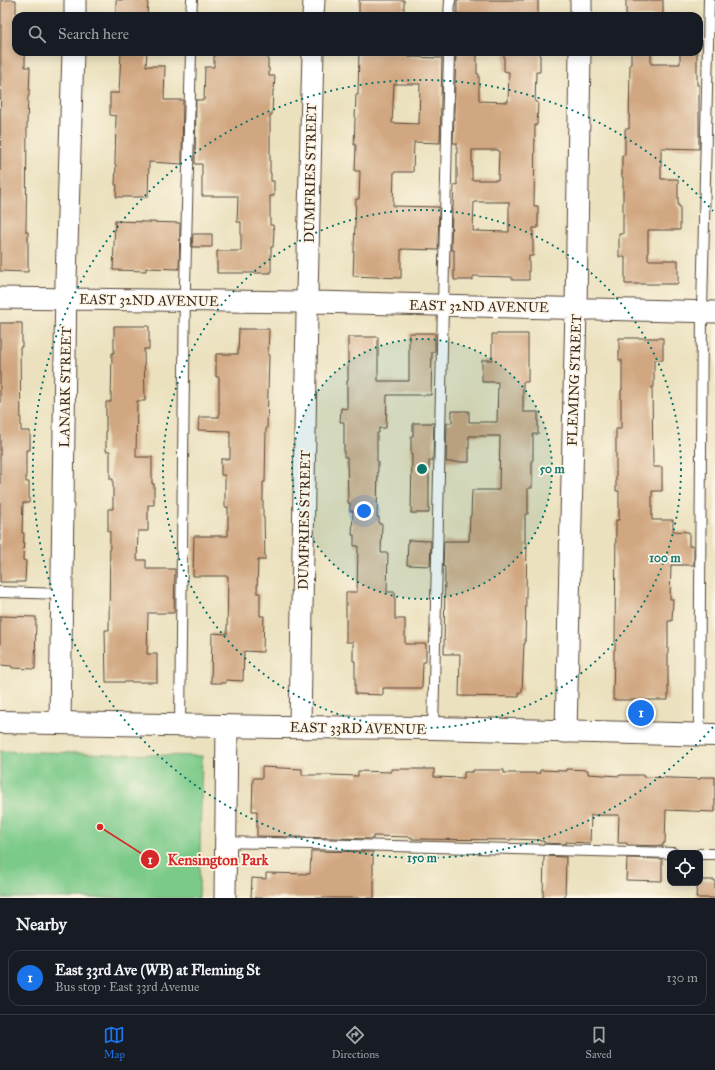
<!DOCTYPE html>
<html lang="en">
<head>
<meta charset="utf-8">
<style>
  :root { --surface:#171b24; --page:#20242c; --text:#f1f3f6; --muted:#9ea1a6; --line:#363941; --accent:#1a73e8 }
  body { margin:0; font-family:"IM FELL Great Primer",serif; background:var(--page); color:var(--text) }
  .controls { position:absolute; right:12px; bottom:12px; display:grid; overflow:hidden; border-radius:8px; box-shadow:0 2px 10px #0003 }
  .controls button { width:36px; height:36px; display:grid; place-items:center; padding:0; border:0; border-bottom:1px solid var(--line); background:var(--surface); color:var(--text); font:20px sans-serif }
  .you { position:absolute; left:364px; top:511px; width:14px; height:14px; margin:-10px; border:3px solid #fff; border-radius:50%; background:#1a73e8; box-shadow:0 0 0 6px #1a73e833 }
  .badge { display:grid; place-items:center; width:26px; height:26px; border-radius:50%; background:var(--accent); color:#fff; font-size:13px; font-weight:700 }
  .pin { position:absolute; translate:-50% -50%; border:2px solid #fff; box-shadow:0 1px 4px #0006 }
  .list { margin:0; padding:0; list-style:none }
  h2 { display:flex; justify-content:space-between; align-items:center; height:52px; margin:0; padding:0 16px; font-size:17px }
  h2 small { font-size:13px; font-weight:400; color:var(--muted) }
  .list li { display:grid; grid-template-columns:26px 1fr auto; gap:12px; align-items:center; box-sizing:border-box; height:56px; margin:0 8px 8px; padding:0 8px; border:1px solid var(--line); border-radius:12px }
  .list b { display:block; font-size:15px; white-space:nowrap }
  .list p { margin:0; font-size:13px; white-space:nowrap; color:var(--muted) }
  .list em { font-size:13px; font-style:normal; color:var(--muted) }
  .icon { flex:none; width:22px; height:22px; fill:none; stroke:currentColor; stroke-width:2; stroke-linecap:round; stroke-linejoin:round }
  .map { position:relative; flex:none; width:715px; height:898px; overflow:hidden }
  .search { position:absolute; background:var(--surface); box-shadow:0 2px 10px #0003; left:12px; right:12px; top:12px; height:44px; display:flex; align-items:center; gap:10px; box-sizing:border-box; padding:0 14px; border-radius:12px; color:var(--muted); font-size:15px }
  .sheet { height:116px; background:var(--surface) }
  nav { display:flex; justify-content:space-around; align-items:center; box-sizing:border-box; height:56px; border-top:1px solid var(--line); background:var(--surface); font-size:11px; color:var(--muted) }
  nav a { display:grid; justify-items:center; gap:2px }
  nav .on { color:var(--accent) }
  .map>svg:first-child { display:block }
  .green { fill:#7cca89; stroke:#5c7a54 }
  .building { fill:#d1a781; fill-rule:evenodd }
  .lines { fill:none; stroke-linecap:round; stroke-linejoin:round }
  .service-casing { stroke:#554536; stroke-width:12 }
  .minor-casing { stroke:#554536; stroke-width:23 }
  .tertiary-casing { stroke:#554536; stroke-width:24 }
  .service { stroke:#fff; stroke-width:10 }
  .minor { stroke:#fff; stroke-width:21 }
  .tertiary { stroke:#fff; stroke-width:22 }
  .ring { fill:none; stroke:#0f766e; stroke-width:2; stroke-dasharray:2 4 }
  .labels { text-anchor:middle; stroke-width:3.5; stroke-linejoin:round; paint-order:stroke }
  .street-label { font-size:14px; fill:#3b2a1e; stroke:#fcf5e5 }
  .centre { fill:#0f766e; stroke:#fcf5e5; stroke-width:2 }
  .ring-label { font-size:12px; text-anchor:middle; font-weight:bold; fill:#0f766e; stroke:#fcf5e5; stroke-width:3.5; stroke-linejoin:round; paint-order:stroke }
  .leader { fill:none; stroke:#d62828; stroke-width:1.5 }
  .callout-dot { fill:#d62828; stroke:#fcf5e5; stroke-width:1.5 }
  .mark-label { font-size:12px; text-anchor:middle; font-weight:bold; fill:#fff }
  .callout-label { font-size:15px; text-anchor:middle; font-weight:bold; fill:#d62828; stroke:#fcf5e5; stroke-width:3.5; stroke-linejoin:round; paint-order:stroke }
</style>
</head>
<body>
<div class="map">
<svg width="715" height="898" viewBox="0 0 715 898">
  <rect width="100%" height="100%" fill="#fcf5e5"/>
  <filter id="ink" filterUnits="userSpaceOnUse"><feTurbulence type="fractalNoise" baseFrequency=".025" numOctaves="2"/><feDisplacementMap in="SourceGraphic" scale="8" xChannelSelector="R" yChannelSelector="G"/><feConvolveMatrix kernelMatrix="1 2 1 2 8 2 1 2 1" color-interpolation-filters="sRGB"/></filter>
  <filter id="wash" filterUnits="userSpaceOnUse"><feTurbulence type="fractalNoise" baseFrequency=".012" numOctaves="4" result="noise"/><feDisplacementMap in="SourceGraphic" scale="16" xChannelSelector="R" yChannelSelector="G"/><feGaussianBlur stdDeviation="0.9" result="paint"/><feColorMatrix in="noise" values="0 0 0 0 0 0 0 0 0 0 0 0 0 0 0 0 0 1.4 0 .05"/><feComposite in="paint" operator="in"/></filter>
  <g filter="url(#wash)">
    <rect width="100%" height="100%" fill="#ebe1be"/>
    <!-- green -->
    <path class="green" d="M 0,751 L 202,756 L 199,898 L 0,898 Z"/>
    <g id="blocks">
      <!-- building -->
      <path class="building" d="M 1,0 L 16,0 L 16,52 L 25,52 L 25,67 L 30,67 L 29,96 L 28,96 L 27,124 L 26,232 L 28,232 L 28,272 L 0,271 Z
        M 116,0 L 148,0 L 147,16 L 116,16 Z
        M 359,0 L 404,0 L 404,15 L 359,14 Z
        M 457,0 L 538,0 L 538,16 L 492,16 L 457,14 Z
        M 626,0 L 663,0 L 663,16 L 626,16 Z
        M 121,52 L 147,52 L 146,66 L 165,66 L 164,100 L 183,100 L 182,164 L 149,162 L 148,197 L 116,197 L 117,185 L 115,185 L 116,165 L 115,165 L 116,116 L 110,115 L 110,93 L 119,93 Z
        M 214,52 L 268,52 L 268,68 L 269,68 L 269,76 L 275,76 L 274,90 L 273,90 L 272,115 L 270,115 L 270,173 L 271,173 L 271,181 L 274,181 L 274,196 L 270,196 L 270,225 L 273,225 L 274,231 L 273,247 L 271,247 L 271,273 L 217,273 L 217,251 L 241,251 L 241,222 L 237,222 L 238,196 L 202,196 L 202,164 L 195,164 L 196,100 L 204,100 L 205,67 L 214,67 Z
        M 359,52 L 409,52 L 409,57 L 442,58 L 440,143 L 414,142 L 413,172 L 394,172 L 393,206 L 439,207 L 438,250 L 401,249 L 401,278 L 353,276 L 356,199 L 359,199 L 360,171 L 355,171 L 356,145 L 354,145 L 356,95 L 358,95 ZM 394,84 L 420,84 L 419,124 L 392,123 Z
        M 456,52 L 477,52 L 477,74 L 479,74 L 479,101 L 508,102 L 509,72 L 504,71 L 504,52 L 540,52 L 540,72 L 536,72 L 535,102 L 538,102 L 537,125 L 535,125 L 534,206 L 538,206 L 538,228 L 533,228 L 533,256 L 529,256 L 529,280 L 512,280 L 512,277 L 473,276 L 473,280 L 454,280 L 454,250 L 451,250 L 452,207 L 453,207 L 454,185 L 457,185 L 457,143 L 453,143 ZM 472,150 L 499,150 L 498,180 L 472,180 ZM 474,202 L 509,202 L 509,232 L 473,231 Z
        M 631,52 L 651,52 L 651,64 L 680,64 L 680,52 L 697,52 L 697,85 L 699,85 L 699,149 L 661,148 L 661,179 L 678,179 L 678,206 L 680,206 L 680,230 L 648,230 L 648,260 L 678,260 L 678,284 L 625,284 L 625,257 L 619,257 L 619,234 L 623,234 L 623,177 L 622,177 L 622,155 L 625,155 L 625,129 L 629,129 L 630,64 L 631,64 Z
        M 115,221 L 180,223 L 179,269 L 146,268 L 146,271 L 113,270 Z
        M 193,234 L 212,234 L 212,247 L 192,247 Z
        M 0,323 L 22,323 L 22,347 L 20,347 L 21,431 L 30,431 L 30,450 L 26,450 L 26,482 L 29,482 L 29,503 L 23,503 L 22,533 L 24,533 L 23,560 L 26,561 L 25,582 L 0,582 Z
        M 114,326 L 149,326 L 149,349 L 144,349 L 145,401 L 137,401 L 136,457 L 152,457 L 152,484 L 154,484 L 154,505 L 148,505 L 148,531 L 138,531 L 137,560 L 146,560 L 146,569 L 175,569 L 174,613 L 148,613 L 147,654 L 157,654 L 157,682 L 106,682 L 105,630 L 109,630 L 110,531 L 108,531 L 108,509 L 113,509 L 113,479 L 110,479 L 110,451 L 106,451 L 106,402 L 111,402 L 112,353 L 114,353 Z
        M 239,329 L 269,329 L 268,355 L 269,355 L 267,429 L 266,429 L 265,482 L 263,482 L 263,517 L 264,517 L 265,560 L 258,560 L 257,593 L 260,593 L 260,616 L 264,616 L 263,652 L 244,651 L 243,681 L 226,680 L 226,683 L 211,683 L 212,633 L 227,634 L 228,576 L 193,576 L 194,536 L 228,536 L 228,507 L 225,507 L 225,475 L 221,475 L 221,459 L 230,459 L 230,431 L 198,430 L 199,417 L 219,417 L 219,377 L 216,377 L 216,354 L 238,354 Z
        M 409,333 L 435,333 L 435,352 L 432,352 L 431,395 L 387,395 L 386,428 L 379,428 L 379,433 L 377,433 L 377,461 L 378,461 L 377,517 L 379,517 L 379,524 L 382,524 L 381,553 L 388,553 L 387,592 L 395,592 L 395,619 L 405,619 L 405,644 L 426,644 L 426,662 L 423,662 L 422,688 L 383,688 L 383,695 L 355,694 L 355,661 L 353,661 L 353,642 L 346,642 L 346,592 L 357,592 L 358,546 L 354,546 L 354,535 L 352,535 L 353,511 L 350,511 L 350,503 L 348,503 L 347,457 L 344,457 L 344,422 L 340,422 L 341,408 L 347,409 L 347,381 L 348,381 L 348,337 L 378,337 L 378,381 L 409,381 Z
        M 492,334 L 528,334 L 528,382 L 523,382 L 523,412 L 538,412 L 538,434 L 533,434 L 533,460 L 532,460 L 532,488 L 528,488 L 528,514 L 525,514 L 525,543 L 527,543 L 525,644 L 524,644 L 522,692 L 519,692 L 519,697 L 459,696 L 460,654 L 444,654 L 445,567 L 443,566 L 444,541 L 469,541 L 470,516 L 471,516 L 472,490 L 499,490 L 500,436 L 469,436 L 469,462 L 446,462 L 447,423 L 452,423 L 452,411 L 469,411 L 469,422 L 497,422 L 498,382 L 482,382 L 482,360 L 492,360 Z
        M 619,338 L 663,338 L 663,360 L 654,360 L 654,387 L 652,387 L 653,467 L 662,467 L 662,491 L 652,491 L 652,520 L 673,520 L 673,531 L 689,532 L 689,546 L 694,546 L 694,565 L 671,565 L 670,599 L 673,599 L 672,621 L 668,621 L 668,700 L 613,700 L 614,650 L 615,650 L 616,520 L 619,520 L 619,491 L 616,491 L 616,429 L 621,429 L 621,390 L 622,390 L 622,360 L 619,360 Z
        M 413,423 L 434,423 L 433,461 L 429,461 L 429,513 L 411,513 L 412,455 L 411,455 L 411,436 L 413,436 Z
        M 408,540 L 431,541 L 430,566 L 407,565 Z
        M 0,616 L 36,617 L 35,669 L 12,668 L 12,666 L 0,665 Z
        M 262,767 L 302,769 L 302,775 L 330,775 L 358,776 L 358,771 L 391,772 L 391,769 L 434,769 L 434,777 L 464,778 L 464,772 L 473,772 L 473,770 L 504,770 L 504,773 L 540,773 L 540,770 L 566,771 L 566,769 L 588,770 L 588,774 L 620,776 L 620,775 L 643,775 L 643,777 L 701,779 L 701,777 L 715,777 L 715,812 L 666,810 L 665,843 L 663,843 L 663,846 L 627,845 L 627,843 L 618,843 L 619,815 L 591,815 L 590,843 L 566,842 L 566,844 L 544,843 L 544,841 L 540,841 L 540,840 L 511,839 L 511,840 L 412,839 L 412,837 L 373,836 L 373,839 L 257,836 L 257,811 L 252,811 L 253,778 L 262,778 Z
        M 311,851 L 373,852 L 373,878 L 374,878 L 374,898 L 251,898 L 252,878 L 266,879 L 266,873 L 310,874 Z
        M 544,856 L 566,857 L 565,898 L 543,898 Z
        M 627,858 L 662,859 L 662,881 L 626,880 Z
        M 700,880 L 715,880 L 715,898 L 696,898 L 697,883 L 700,883 Z"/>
    </g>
  </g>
  <g filter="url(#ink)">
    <use href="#blocks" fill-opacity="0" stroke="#554536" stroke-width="1"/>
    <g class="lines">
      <!-- service casing -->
      <g class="service-casing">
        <path id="service" d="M 191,16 L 192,0
          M 449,16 L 450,0
          M 0,592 L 62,594
          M 180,725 L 185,285 L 191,52
          M 433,728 L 449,52
          M 699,735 L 702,311 L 709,0
          M 225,842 L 673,853
          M 700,854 L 715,854"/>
      </g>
      <!-- minor casing -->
      <g class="minor-casing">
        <path id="minor" d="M 75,16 L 75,0
          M 313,16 L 314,0
          M 581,16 L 581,0
          M 307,294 L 313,52
          M 0,298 L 297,302
          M 315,302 L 715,312
          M 60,723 L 66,280 L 73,52
          M 300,727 L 307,313
          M 566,732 L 576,308 L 580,52
          M 225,898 L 227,726"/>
      </g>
      <!-- tertiary casing -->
      <g class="tertiary-casing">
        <path id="tertiary" d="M 0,722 L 277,727 L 433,728 L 715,735"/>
      </g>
      <!-- service -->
      <use href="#service" class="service"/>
      <!-- minor -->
      <use href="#minor" class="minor"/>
      <!-- tertiary -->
      <use href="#tertiary" class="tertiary"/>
    </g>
  </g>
  <!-- distance rings -->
  <circle cx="422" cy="469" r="130" fill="#0f766e" fill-opacity=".12"/>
  <g class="ring">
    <circle cx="422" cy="469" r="130"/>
    <circle cx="422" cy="469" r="259"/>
    <path d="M713 727A389 389 0 1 1 713 211"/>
  </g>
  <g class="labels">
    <!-- street labels -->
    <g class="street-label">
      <text transform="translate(310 173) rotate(-89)" y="5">DUMFRIES STREET</text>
      <text transform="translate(149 300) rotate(1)" y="5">EAST 32ND AVENUE</text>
      <text transform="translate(479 306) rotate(1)" y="5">EAST 32ND AVENUE</text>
      <text transform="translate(574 380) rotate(-88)" y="5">FLEMING STREET</text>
      <text transform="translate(65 387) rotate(-89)" y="5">LANARK STREET</text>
      <text transform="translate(304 520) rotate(-89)" y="5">DUMFRIES STREET</text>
      <text transform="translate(358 728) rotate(1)" y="5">EAST 33RD AVENUE</text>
    </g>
  </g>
  <circle cx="422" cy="469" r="6" class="centre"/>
  <g class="ring-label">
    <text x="552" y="473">50 m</text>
    <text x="665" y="562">100 m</text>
    <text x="422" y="862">150 m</text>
  </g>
  <!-- callouts -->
  <path class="leader" d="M100 827L150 859"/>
  <g class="callout-dot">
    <circle cx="100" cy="827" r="4"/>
    <circle cx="150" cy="859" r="10"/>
  </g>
  <g class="mark-label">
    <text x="150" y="864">1</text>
  </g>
  <g class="callout-label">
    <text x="218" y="865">Kensington Park</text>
  </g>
</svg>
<div class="controls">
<button><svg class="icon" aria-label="locate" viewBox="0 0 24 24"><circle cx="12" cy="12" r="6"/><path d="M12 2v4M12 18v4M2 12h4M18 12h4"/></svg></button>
</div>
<div class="you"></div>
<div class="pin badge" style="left:641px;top:713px">1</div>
<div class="search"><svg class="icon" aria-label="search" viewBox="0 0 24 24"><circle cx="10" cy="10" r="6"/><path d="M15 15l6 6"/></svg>Search here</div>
</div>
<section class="sheet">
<h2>Nearby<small></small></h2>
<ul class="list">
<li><span class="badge">1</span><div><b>East 33rd Ave (WB) at Fleming St</b><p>Bus stop · East 33rd Avenue</p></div><em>130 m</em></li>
</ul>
</section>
<nav>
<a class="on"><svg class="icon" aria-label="map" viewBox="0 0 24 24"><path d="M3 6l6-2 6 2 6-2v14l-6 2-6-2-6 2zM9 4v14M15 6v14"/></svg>Map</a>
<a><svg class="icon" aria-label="directions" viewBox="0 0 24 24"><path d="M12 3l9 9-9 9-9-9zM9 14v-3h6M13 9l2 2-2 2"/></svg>Directions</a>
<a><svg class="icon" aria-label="saved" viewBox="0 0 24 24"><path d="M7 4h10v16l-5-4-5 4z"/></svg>Saved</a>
</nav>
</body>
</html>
